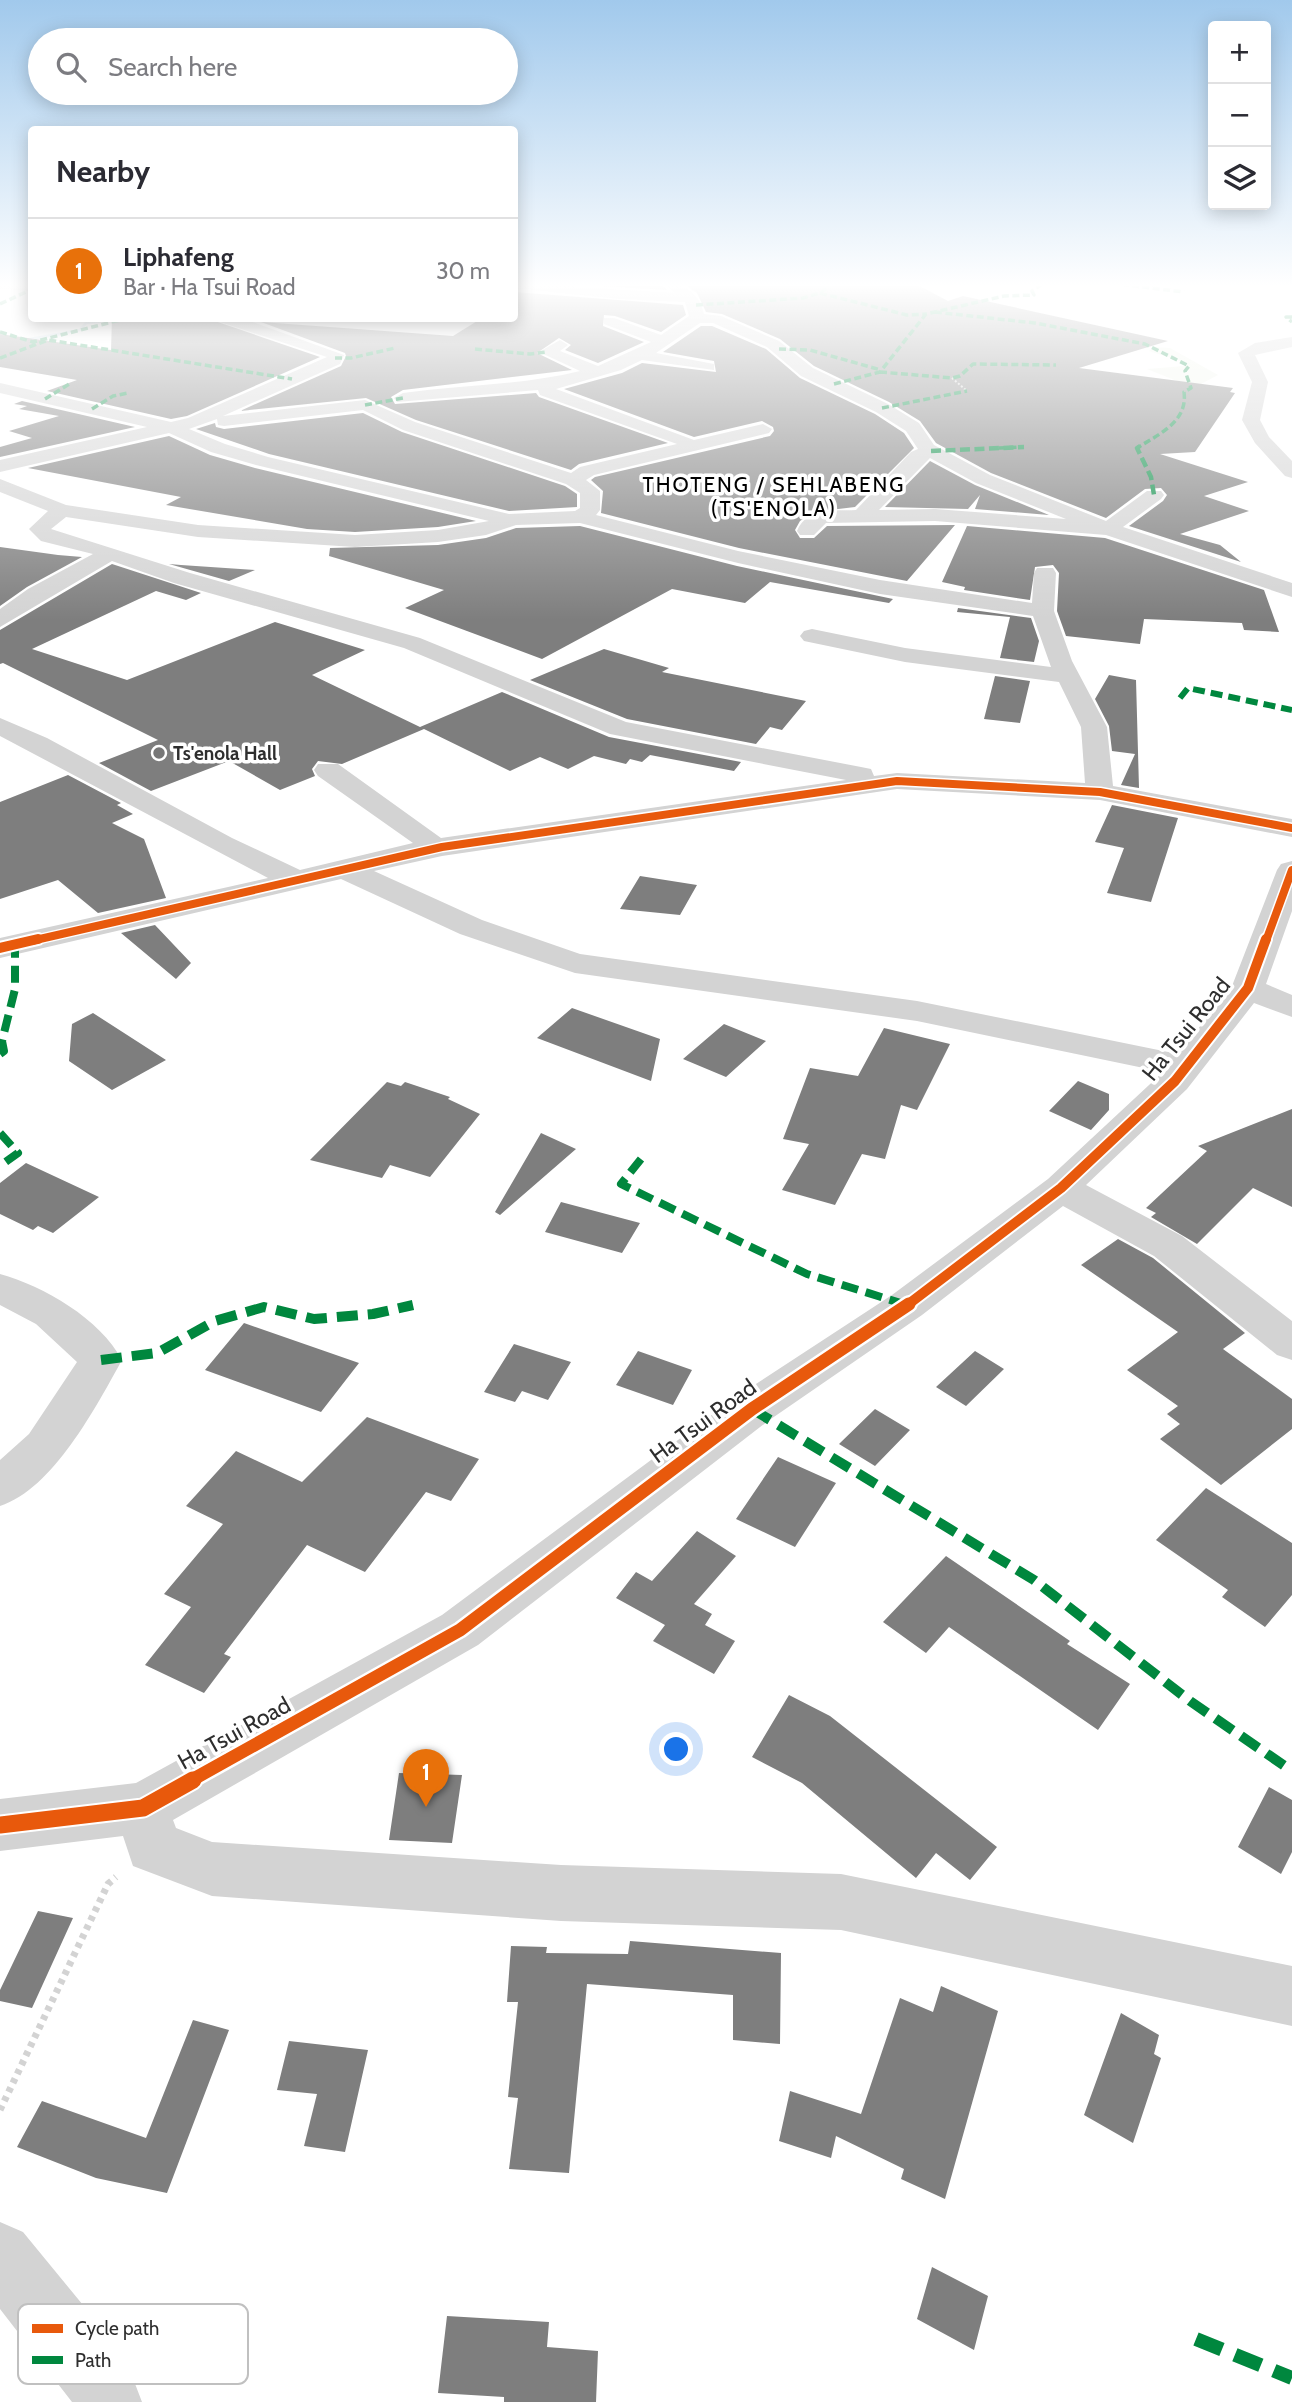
<!DOCTYPE html>
<html lang="en">
<head>
<meta charset="utf-8">
<style>
  :root { --surface:#fff; --page:#f2f2f3; --text:#2b2b33; --muted:#7c7c81; --line:#e1e1e2; --accent:#777 }
  body { margin:0; font-family:Cabin,sans-serif; background:var(--page); color:var(--text) }
  .controls { position:absolute; right:21px; top:21px; display:grid; overflow:hidden; border-radius:7px; box-shadow:0 4px 18px #0003 }
  .controls button { width:63px; height:63px; display:grid; place-items:center; padding:0; border:0; border-bottom:2px solid var(--line); background:var(--surface); color:var(--text); font:35px sans-serif }
  .you { position:absolute; left:677px; top:1750px; width:24px; height:24px; margin:-18px; border:5px solid #fff; border-radius:50%; background:#1a73e8; box-shadow:0 0 0 10px #1a73e833 }
  .badge { display:grid; place-items:center; width:46px; height:46px; border-radius:50%; background:var(--accent); color:#fff; font-size:23px; font-weight:700 }
  .pin { position:absolute; translate:-50% -58px; filter:drop-shadow(0 2px 4px #0008) }
  .pin::after { content:''; position:absolute; top:37px; width:24px; height:21px; background:inherit; clip-path:polygon(0 0,100% 0,50% 100%) }
  .list { margin:0; padding:0; list-style:none }
  h2 { display:flex; justify-content:space-between; align-items:center; height:91px; margin:0; padding:0 28px; font-size:30px }
  h2 small { font-size:23px; font-weight:400; color:var(--muted) }
  .list li { display:grid; grid-template-columns:46px 1fr auto; gap:21px; align-items:center; box-sizing:border-box; height:105px; padding:0 28px; border-top:2px solid var(--line) }
  .list b { display:block; font-size:26px; white-space:nowrap }
  .list p { margin:0; font-size:23px; white-space:nowrap; color:var(--muted) }
  .list em { font-size:23px; font-style:normal; color:var(--muted) }
  .icon { flex:none; width:38px; height:38px; fill:none; stroke:currentColor; stroke-width:2; stroke-linecap:round; stroke-linejoin:round }
  .map { position:relative; flex:none; width:1292px; height:2402px; overflow:hidden }
  .search { position:absolute; background:var(--surface); box-shadow:0 4px 18px #0003; left:28px; top:28px; width:490px; height:77px; display:flex; align-items:center; gap:18px; box-sizing:border-box; padding:0 24px; border-radius:38px; color:var(--muted); font-size:26px }
  .panel { position:absolute; background:var(--surface); box-shadow:0 4px 18px #0003; left:28px; top:126px; width:490px; height:196px; border-radius:7px }
  .map>svg:first-child { display:block }
  .green { fill:#f1f5ec }
  .lines { fill:none; stroke-linecap:round; stroke-linejoin:round }
  .stream { fill:#d8e9f2; fill-rule:evenodd }
  .building { fill:#7e7e7e }
  .path-far1 { stroke:#d3d3d3; stroke-width:2; stroke-dasharray:2 2; stroke-linecap:butt }
  .path { stroke:#d3d3d3; stroke-width:7; stroke-dasharray:5 5; stroke-linecap:butt }
  .minor { fill:#d3d3d3; fill-rule:evenodd }
  .quiet-far5 { stroke:#00873e; stroke-width:3.5; stroke-dasharray:7 3.5; stroke-linecap:butt }
  .quiet-far4 { stroke:#00873e; stroke-width:4.5; stroke-dasharray:10 4.5; stroke-linecap:butt }
  .quiet-far3 { stroke:#00873e; stroke-width:6; stroke-dasharray:12 6; stroke-linecap:butt }
  .quiet-far2 { stroke:#00873e; stroke-width:8; stroke-dasharray:17 8; stroke-linecap:butt }
  .quiet-far1 { stroke:#00873e; stroke-width:10; stroke-dasharray:21 10; stroke-linecap:butt }
  .quiet { stroke:#00873e; stroke-width:14; stroke-dasharray:28 14; stroke-linecap:butt }
  .cycleway-far3-casing { stroke:#fff; stroke-width:11 }
  .cycleway-far2-casing { stroke:#fff; stroke-width:14 }
  .cycleway-far1-casing { stroke:#fff; stroke-width:18 }
  .cycleway-casing { stroke:#fff; stroke-width:21 }
  .cycleway-far3 { stroke:#e8590c; stroke-width:8 }
  .cycleway-far2 { stroke:#e8590c; stroke-width:10 }
  .cycleway-far1 { stroke:#e8590c; stroke-width:13 }
  .cycleway { stroke:#e8590c; stroke-width:17 }
  .poi-dot { fill:#777; stroke:#fff; stroke-width:2.5 }
  .labels { text-anchor:middle; stroke-width:7; stroke-linejoin:round; paint-order:stroke }
  .far-poi-label { font-size:19px; font-weight:bold; fill:#2e2e2e; stroke:#fff; text-anchor:start }
  .far-neighbourhood-label { font-size:21px; letter-spacing:2px; fill:#000; stroke:#fff }
  .street-label { font-size:23px; fill:#2e2e2e; stroke:#fff }
  .key { fill:#fff; stroke:#c0c0c0; stroke-width:2 }
  .key-label { font-size:19px; fill:#2e2e2e }
</style>
</head>
<body>
<div class="map">
<svg width="1292" height="2402" viewBox="0 0 1292 2402">
  <rect width="100%" height="100%" fill="#fff"/>
  <!-- green -->
  <path class="green" d="M 1154,347 L 1170,348 L 1218,375 L 1199,385 L 1178,389 L 1177,381 L 1147,369 L 1184,366 L 1187,363 L 1149,351 Z"/>
  <g class="lines">
    <!-- stream -->
    <path class="stream" d="M 122,319 L 124,321 L 87,324 L 81,331 L 0,347 L 0,343 L 79,329 L 85,322 Z"/>
  </g>
  <!-- building -->
  <path class="building" d="M 593,283 L 661,283 L 667,290 L 582,285 Z
    M 682,283 L 914,283 L 948,301 L 963,296 L 1168,341 L 1079,368 L 1233,388 L 1230,392 L 1235,393 L 1195,452 L 1160,454 L 1248,482 L 1204,496 L 1249,511 L 1180,534 L 1220,545 L 1241,562 L 1129,526 L 1163,501 L 1167,495 L 1161,488 L 1145,489 L 1106,518 L 991,473 L 936,443 L 920,421 L 889,402 L 814,366 L 780,339 L 722,314 L 706,312 L 697,293 Z
    M 514,292 L 683,305 L 686,315 L 661,332 L 615,316 L 604,315 L 603,326 L 644,342 L 598,363 L 565,350 L 571,345 L 559,338 L 537,353 L 572,370 L 403,390 L 391,397 L 395,404 L 536,393 L 539,397 L 668,443 L 579,464 L 571,470 L 416,420 L 366,398 L 240,411 L 341,366 L 346,356 L 345,353 L 261,322 L 453,336 L 482,318 L 514,318 Z
    M 112,318 L 206,318 L 320,357 L 187,416 L 171,419 L 47,391 L 77,380 L 0,367 L 0,334 L 111,350 Z
    M 701,326 L 712,326 L 766,349 L 800,378 L 875,414 L 904,433 L 914,448 L 855,507 L 813,512 L 800,521 L 795,530 L 800,538 L 814,538 L 827,526 L 955,525 L 907,581 L 739,548 L 601,513 L 603,491 L 591,480 L 595,477 L 770,436 L 774,431 L 773,427 L 762,421 L 694,437 L 564,389 L 622,373 L 642,363 L 716,372 L 714,361 L 663,352 Z
    M 22,401 L 135,427 L 0,457 L 0,447 L 32,438 L 9,431 L 59,416 L 19,409 L 27,406 L 14,404 Z
    M 363,413 L 402,432 L 565,486 L 577,494 L 577,507 L 509,511 L 269,454 L 196,429 L 215,423 L 216,427 L 224,429 Z
    M 169,436 L 210,455 L 255,468 L 476,521 L 438,527 L 355,532 L 307,529 L 166,505 L 181,497 L 28,468 Z
    M 930,461 L 975,485 L 1049,515 L 975,509 L 980,495 L 968,509 L 885,507 Z
    M 580,526 L 737,566 L 893,599 L 889,603 L 770,582 L 745,603 L 672,589 L 542,659 L 405,608 L 444,590 L 329,556 L 330,548 L 438,545 L 486,538 L 516,528 Z
    M 967,526 L 1105,538 L 1264,590 L 1279,632 L 1244,630 L 1242,623 L 1144,619 L 1140,644 L 1066,636 L 1057,611 L 1059,573 L 1053,565 L 1035,567 L 1030,600 L 964,590 L 965,587 L 942,582 Z
    M 0,547 L 58,555 L 82,557 L 27,587 L 0,606 Z
    M 112,564 L 201,593 L 186,600 L 156,591 L 32,649 L 127,680 L 275,622 L 365,650 L 312,675 L 420,727 L 502,692 L 609,737 L 741,762 L 734,771 L 650,755 L 642,762 L 630,759 L 626,764 L 594,756 L 568,769 L 540,757 L 510,771 L 424,729 L 342,764 L 318,761 L 312,769 L 315,776 L 280,790 L 229,761 L 151,791 L 99,763 L 158,740 L 3,663 L 0,664 L 0,630 Z
    M 169,564 L 181,565 L 255,570 L 229,581 Z
    M 958,608 L 1031,618 L 1039,641 L 1034,662 L 1000,658 L 1010,617 L 957,612 Z
    M 604,649 L 669,668 L 662,672 L 806,701 L 782,730 L 770,727 L 756,744 L 627,719 L 530,680 Z
    M 1109,675 L 1136,680 L 1139,788 L 1121,785 L 1135,754 L 1112,751 L 1109,726 L 1095,699 Z
    M 995,676 L 1030,681 L 1020,723 L 984,719 Z
    M 68,775 L 121,803 L 117,805 L 133,814 L 112,823 L 144,839 L 166,898 L 98,913 L 58,880 L 0,899 L 0,802 Z
    M 1112,805 L 1178,818 L 1151,902 L 1107,893 L 1124,848 L 1095,842 Z
    M 640,876 L 697,885 L 680,915 L 620,909 Z
    M 155,925 L 191,963 L 176,979 L 121,933 Z
    M 572,1008 L 660,1039 L 651,1081 L 537,1038 Z
    M 93,1013 L 166,1060 L 112,1090 L 69,1061 L 72,1024 Z
    M 724,1024 L 766,1041 L 726,1077 L 683,1059 Z
    M 884,1028 L 950,1044 L 917,1110 L 901,1105 L 885,1159 L 862,1154 L 835,1205 L 782,1190 L 809,1144 L 783,1139 L 810,1068 L 858,1076 Z
    M 1078,1081 L 1109,1094 L 1109,1110 L 1091,1130 L 1049,1111 Z
    M 387,1082 L 401,1086 L 405,1082 L 450,1097 L 448,1099 L 480,1114 L 430,1177 L 390,1165 L 382,1178 L 310,1160 Z
    M 1292,1109 L 1292,1207 L 1253,1188 L 1197,1244 L 1151,1217 L 1156,1213 L 1146,1208 L 1207,1151 L 1198,1146 Z
    M 541,1133 L 576,1149 L 500,1215 L 495,1212 Z
    M 26,1163 L 99,1197 L 53,1233 L 38,1226 L 33,1230 L 0,1214 L 0,1183 Z
    M 561,1202 L 640,1223 L 622,1253 L 545,1232 Z
    M 1118,1239 L 1153,1258 L 1245,1333 L 1223,1349 L 1292,1399 L 1292,1429 L 1221,1485 L 1160,1439 L 1180,1424 L 1167,1414 L 1178,1406 L 1127,1370 L 1178,1332 L 1081,1265 Z
    M 244,1323 L 359,1363 L 321,1412 L 205,1370 Z
    M 514,1344 L 571,1362 L 548,1400 L 522,1391 L 515,1402 L 484,1392 Z
    M 638,1351 L 692,1370 L 673,1405 L 616,1385 Z
    M 975,1351 L 1004,1369 L 966,1406 L 936,1387 Z
    M 875,1409 L 910,1430 L 875,1466 L 839,1444 Z
    M 367,1417 L 479,1459 L 451,1501 L 426,1492 L 365,1572 L 307,1545 L 224,1654 L 231,1657 L 204,1693 L 145,1665 L 191,1607 L 164,1594 L 223,1524 L 186,1506 L 236,1451 L 302,1482 Z
    M 778,1457 L 836,1483 L 795,1547 L 736,1519 Z
    M 1206,1488 L 1292,1543 L 1292,1595 L 1265,1627 L 1222,1597 L 1228,1590 L 1156,1540 Z
    M 697,1531 L 736,1556 L 694,1604 L 712,1614 L 705,1625 L 735,1641 L 714,1674 L 653,1641 L 665,1625 L 616,1598 L 636,1572 L 652,1581 Z
    M 946,1556 L 1070,1641 L 1067,1644 L 1130,1684 L 1098,1730 L 949,1627 L 926,1653 L 883,1622 Z
    M 789,1695 L 830,1716 L 997,1847 L 970,1880 L 936,1853 L 916,1878 L 802,1783 L 752,1757 Z
    M 399,1773 L 462,1775 L 452,1843 L 389,1840 Z
    M 1269,1787 L 1292,1800 L 1292,1852 L 1281,1874 L 1238,1847 Z
    M 38,1911 L 73,1918 L 32,2008 L 0,2001 L 0,1990 Z
    M 630,1941 L 781,1953 L 780,2044 L 733,2040 L 733,1995 L 587,1984 L 569,2173 L 509,2169 L 518,2098 L 508,2097 L 518,2002 L 507,2002 L 511,1946 L 547,1947 L 546,1953 L 628,1954 Z
    M 941,1986 L 998,2011 L 945,2199 L 901,2179 L 904,2169 L 836,2136 L 831,2158 L 779,2141 L 790,2091 L 861,2114 L 900,1998 L 933,2012 Z
    M 1121,2013 L 1159,2035 L 1154,2054 L 1161,2058 L 1133,2143 L 1084,2115 Z
    M 193,2020 L 229,2030 L 167,2193 L 96,2178 L 17,2147 L 42,2101 L 146,2138 Z
    M 289,2041 L 368,2050 L 345,2152 L 304,2146 L 317,2094 L 277,2090 Z
    M 932,2267 L 988,2296 L 974,2350 L 917,2319 Z
    M 447,2316 L 549,2322 L 547,2347 L 598,2351 L 596,2402 L 504,2402 L 504,2397 L 438,2393 Z"/>
  <g class="lines">
    <!-- path-far1 -->
    <path class="path-far1" d="M 952,378 L 967,391"/>
    <!-- path -->
    <path class="path" d="M 0,2110 L 108,1884 L 116,1877"/>
    <!-- minor -->
    <path class="minor" d="M 0,283 L 32,283 L 32,291 L 0,289 Z
      M 514,283 L 675,293 L 663,283 C 685,283 699,293 704,314 L 721,316 L 779,341 L 813,368 L 888,404 L 919,423 L 934,445 L 990,475 L 1106,521 L 1147,491 L 1161,491 L 1164,495 L 1161,499 L 1123,527 L 1292,583 L 1292,597 L 1106,535 L 935,521 L 826,523 L 814,535 L 800,535 L 797,531 C 807,507 833,511 856,510 L 911,452 L 918,449 L 906,431 L 876,412 L 801,376 L 767,347 L 713,323 L 700,323 L 656,353 L 714,364 L 714,370 L 642,360 L 621,370 L 556,389 L 694,440 L 763,424 L 772,429 L 769,433 L 594,475 L 586,480 L 600,491 L 600,510 L 596,515 L 738,551 L 880,580 L 1032,603 L 1034,573 L 1037,568 L 1053,568 L 1056,573 L 1054,611 L 1072,661 L 1107,727 L 1113,786 L 1292,819 L 1292,837 L 1100,800 L 897,789 L 442,856 L 374,871 L 482,920 L 580,954 L 917,1001 L 1178,1054 L 1232,986 L 1277,870 L 1281,864 L 1292,861 L 1292,911 L 1266,984 L 1292,995 L 1292,1017 L 1254,1003 L 1187,1089 L 1086,1185 L 1182,1236 L 1292,1321 L 1292,1360 L 1277,1355 L 1154,1256 L 1063,1206 L 922,1315 L 768,1421 L 478,1645 L 173,1820 L 176,1828 L 212,1842 L 561,1865 L 841,1874 L 1292,1966 L 1292,2026 L 841,1930 L 561,1921 L 212,1896 L 133,1866 L 123,1836 L 0,1851 L 0,1799 L 136,1783 L 442,1615 L 736,1397 L 892,1295 L 1048,1179 L 1163,1072 L 917,1021 L 575,973 L 460,934 L 341,879 L 0,958 L 0,938 L 268,878 L 0,736 L 0,718 L 47,738 L 232,838 L 300,870 L 413,843 L 318,776 L 314,770 L 318,764 L 338,764 L 441,838 L 846,780 L 610,734 L 404,648 L 174,583 L 112,561 L 0,627 L 0,609 L 28,589 L 93,554 L 41,541 L 29,529 L 48,511 L 0,492 L 0,479 L 66,505 L 198,525 L 355,535 L 438,530 L 489,521 L 256,465 L 211,452 L 169,433 L 0,472 L 0,460 L 147,427 L 0,393 L 0,383 L 171,422 L 188,418 L 327,357 L 208,318 L 250,321 L 344,355 L 340,364 L 223,416 L 365,400 L 415,422 L 571,473 L 580,467 L 677,444 L 540,395 L 538,390 L 397,402 L 394,398 L 403,393 C 462,385 524,385 580,371 L 539,352 L 560,340 L 568,345 L 560,351 L 598,366 L 651,342 L 604,324 L 604,318 L 614,318 L 661,335 L 689,316 L 685,302 L 619,299 L 514,288 ZM 363,410 L 403,430 L 566,484 L 580,493 L 580,508 L 575,511 L 509,514 L 268,457 L 225,444 L 189,429 L 217,419 L 218,425 L 224,426 ZM 930,458 L 976,483 L 1066,519 L 935,509 L 879,510 ZM 66,517 L 198,537 L 355,547 L 438,542 L 486,535 L 516,525 L 580,523 L 738,563 L 880,594 L 1033,616 L 1051,667 L 905,648 L 812,629 L 804,631 L 800,636 L 804,641 L 905,662 L 1059,682 L 1081,727 L 1085,783 L 897,773 L 874,776 L 871,769 L 861,767 L 626,722 L 420,638 L 190,573 L 51,529 Z
      M 1292,337 L 1292,347 L 1255,355 L 1268,382 L 1260,420 L 1269,437 L 1292,461 L 1292,478 L 1285,476 L 1255,443 L 1242,420 L 1252,382 L 1238,353 L 1255,343 Z
      M 0,1274 C 44,1286 100,1319 122,1360 C 96,1407 53,1489 0,1506 L 0,1460 L 29,1434 L 77,1362 L 36,1324 L 0,1305 Z
      M 0,2222 L 23,2232 L 124,2355 L 142,2402 L 72,2402 L 0,2309 Z"/>
    <!-- quiet-far5 -->
    <path class="quiet-far5" d="M 1111,283 L 1184,292
      M 820,293 L 907,315 L 926,314
      M 0,304 L 32,289
      M 696,305 L 803,298 L 820,293 L 833,283
      M 935,312 L 1035,323 L 1145,344 L 1189,366 L 1185,371 L 1191,388 L 1184,392 C 1188,422 1159,434 1137,448
      M 1292,317 L 1286,317 L 1292,322
      M 0,332 L 33,342 L 128,318
      M 475,349 L 530,354 L 547,352
      M 779,349 L 810,350 L 881,370
      M 0,358 L 48,340 L 292,379
      M 335,358 L 351,358 L 395,348
      M 880,372 L 952,378 L 960,376 L 973,364 L 1056,365
      M 834,384 L 880,372 L 926,314 L 1004,296 L 1034,295 L 1032,291 L 1044,283
      M 45,399 L 71,383
      M 365,405 L 403,398
      M 882,408 L 967,391
      M 92,409 L 113,396 L 128,393
      M 999,448 L 1024,447"/>
    <!-- quiet-far4 -->
    <path class="quiet-far4" d="M 1140,446 L 1137,448 L 1151,477 L 1154,495
      M 931,451 L 1024,447"/>
    <!-- quiet-far3 -->
    <path class="quiet-far3" d="M 1180,698 L 1188,688 L 1292,710"/>
    <!-- quiet-far2 -->
    <path class="quiet-far2" d="M 0,1054 L 4,1051 L 2,1041 L 15,989 L 15,945
      M 0,1133 L 18,1153 L 0,1166
      M 641,1159 L 621,1184 L 807,1274 L 907,1305"/>
    <!-- quiet-far1 -->
    <path class="quiet-far1" d="M 903,1304 L 907,1305
      M 101,1360 L 157,1353 L 215,1321 L 264,1307 L 314,1319 L 373,1314 L 413,1305
      M 752,1409 L 1034,1580 L 1190,1701 L 1292,1771"/>
    <!-- quiet -->
    <path class="quiet" d="M 1196,2339 L 1292,2378"/>
    <!-- cycleway-far3 casing -->
    <g class="cycleway-far3-casing">
      <path id="cycleway-far3" d="M 31,941 L 442,847 L 897,781 L 1100,792 L 1292,828
        M 1266,941 L 1292,870"/>
    </g>
    <!-- cycleway-far2 casing -->
    <g class="cycleway-far2-casing">
      <path id="cycleway-far2" d="M 0,948 L 38,939
        M 906,1306 L 1061,1188 L 1175,1081 L 1248,988 L 1266,939"/>
    </g>
    <!-- cycleway-far1 casing -->
    <g class="cycleway-far1-casing">
      <path id="cycleway-far1" d="M 190,1781 L 460,1630 L 752,1409 L 909,1304"/>
    </g>
    <!-- cycleway casing -->
    <g class="cycleway-casing">
      <path id="cycleway" d="M 0,1825 L 143,1808 L 193,1780"/>
    </g>
    <!-- cycleway-far3 -->
    <use href="#cycleway-far3" class="cycleway-far3"/>
    <!-- cycleway-far2 -->
    <use href="#cycleway-far2" class="cycleway-far2"/>
    <!-- cycleway-far1 -->
    <use href="#cycleway-far1" class="cycleway-far1"/>
    <!-- cycleway -->
    <use href="#cycleway" class="cycleway"/>
  </g>
  <!-- sky -->
  <linearGradient id="sky" x2="0" y2="1"><stop stop-color="#a1c9ec"/><stop offset="0.46" stop-color="#fff"/><stop offset="1" stop-color="#fff" stop-opacity="0"/></linearGradient>
  <rect width="1292" height="620" fill="url(#sky)"/>
  <!-- markers -->
  <circle class="poi-dot" cx="159" cy="753" r="7"/>
  <g class="labels">
    <!-- far-poi labels -->
    <g class="far-poi-label">
      <text x="173" y="760">Ts'enola Hall</text>
    </g>
    <!-- far-neighbourhood labels -->
    <g class="far-neighbourhood-label">
      <text x="774" y="492">THOTENG / SEHLABENG<tspan x="774" dy="24">(TS'ENOLA)</tspan></text>
    </g>
    <!-- street labels -->
    <g class="street-label">
      <text transform="translate(1186 1029) rotate(-51)" y="8">Ha Tsui Road</text>
      <text transform="translate(703 1421) rotate(-36)" y="8">Ha Tsui Road</text>
      <text transform="translate(234 1733) rotate(-29)" y="8">Ha Tsui Road</text>
    </g>
  </g>
  <!-- legend -->
  <rect x="18" y="2304" width="230" height="80" rx="10" class="key"/>
  <rect x="32" y="2324" width="31" height="9" fill="#e8590c"/>
  <rect x="32" y="2356" width="31" height="8" fill="#00873e"/>
  <g class="key-label">
    <text x="75" y="2335">Cycle path</text>
    <text x="75" y="2367">Path</text>
  </g>
</svg>
<div class="controls">
<button>+</button>
<button>−</button>
<button><svg class="icon" aria-label="layers" viewBox="0 0 24 24"><path d="M12 4l9 5-9 5-9-5zM3 14l9 5 9-5"/></svg></button>
</div>
<div class="you"></div>
<div class="pin badge" style="left:426px;top:1807px;background:#e8710a">1</div>
<div class="search"><svg class="icon" aria-label="search" viewBox="0 0 24 24"><circle cx="10" cy="10" r="6"/><path d="M15 15l6 6"/></svg>Search here</div>
<section class="panel">
<h2>Nearby<small></small></h2>
<ul class="list">
<li><span class="badge" style="background:#e8710a">1</span><div><b>Liphafeng</b><p>Bar · Ha Tsui Road</p></div><em>30 m</em></li>
</ul>
</section>
</div>
</body>
</html>
